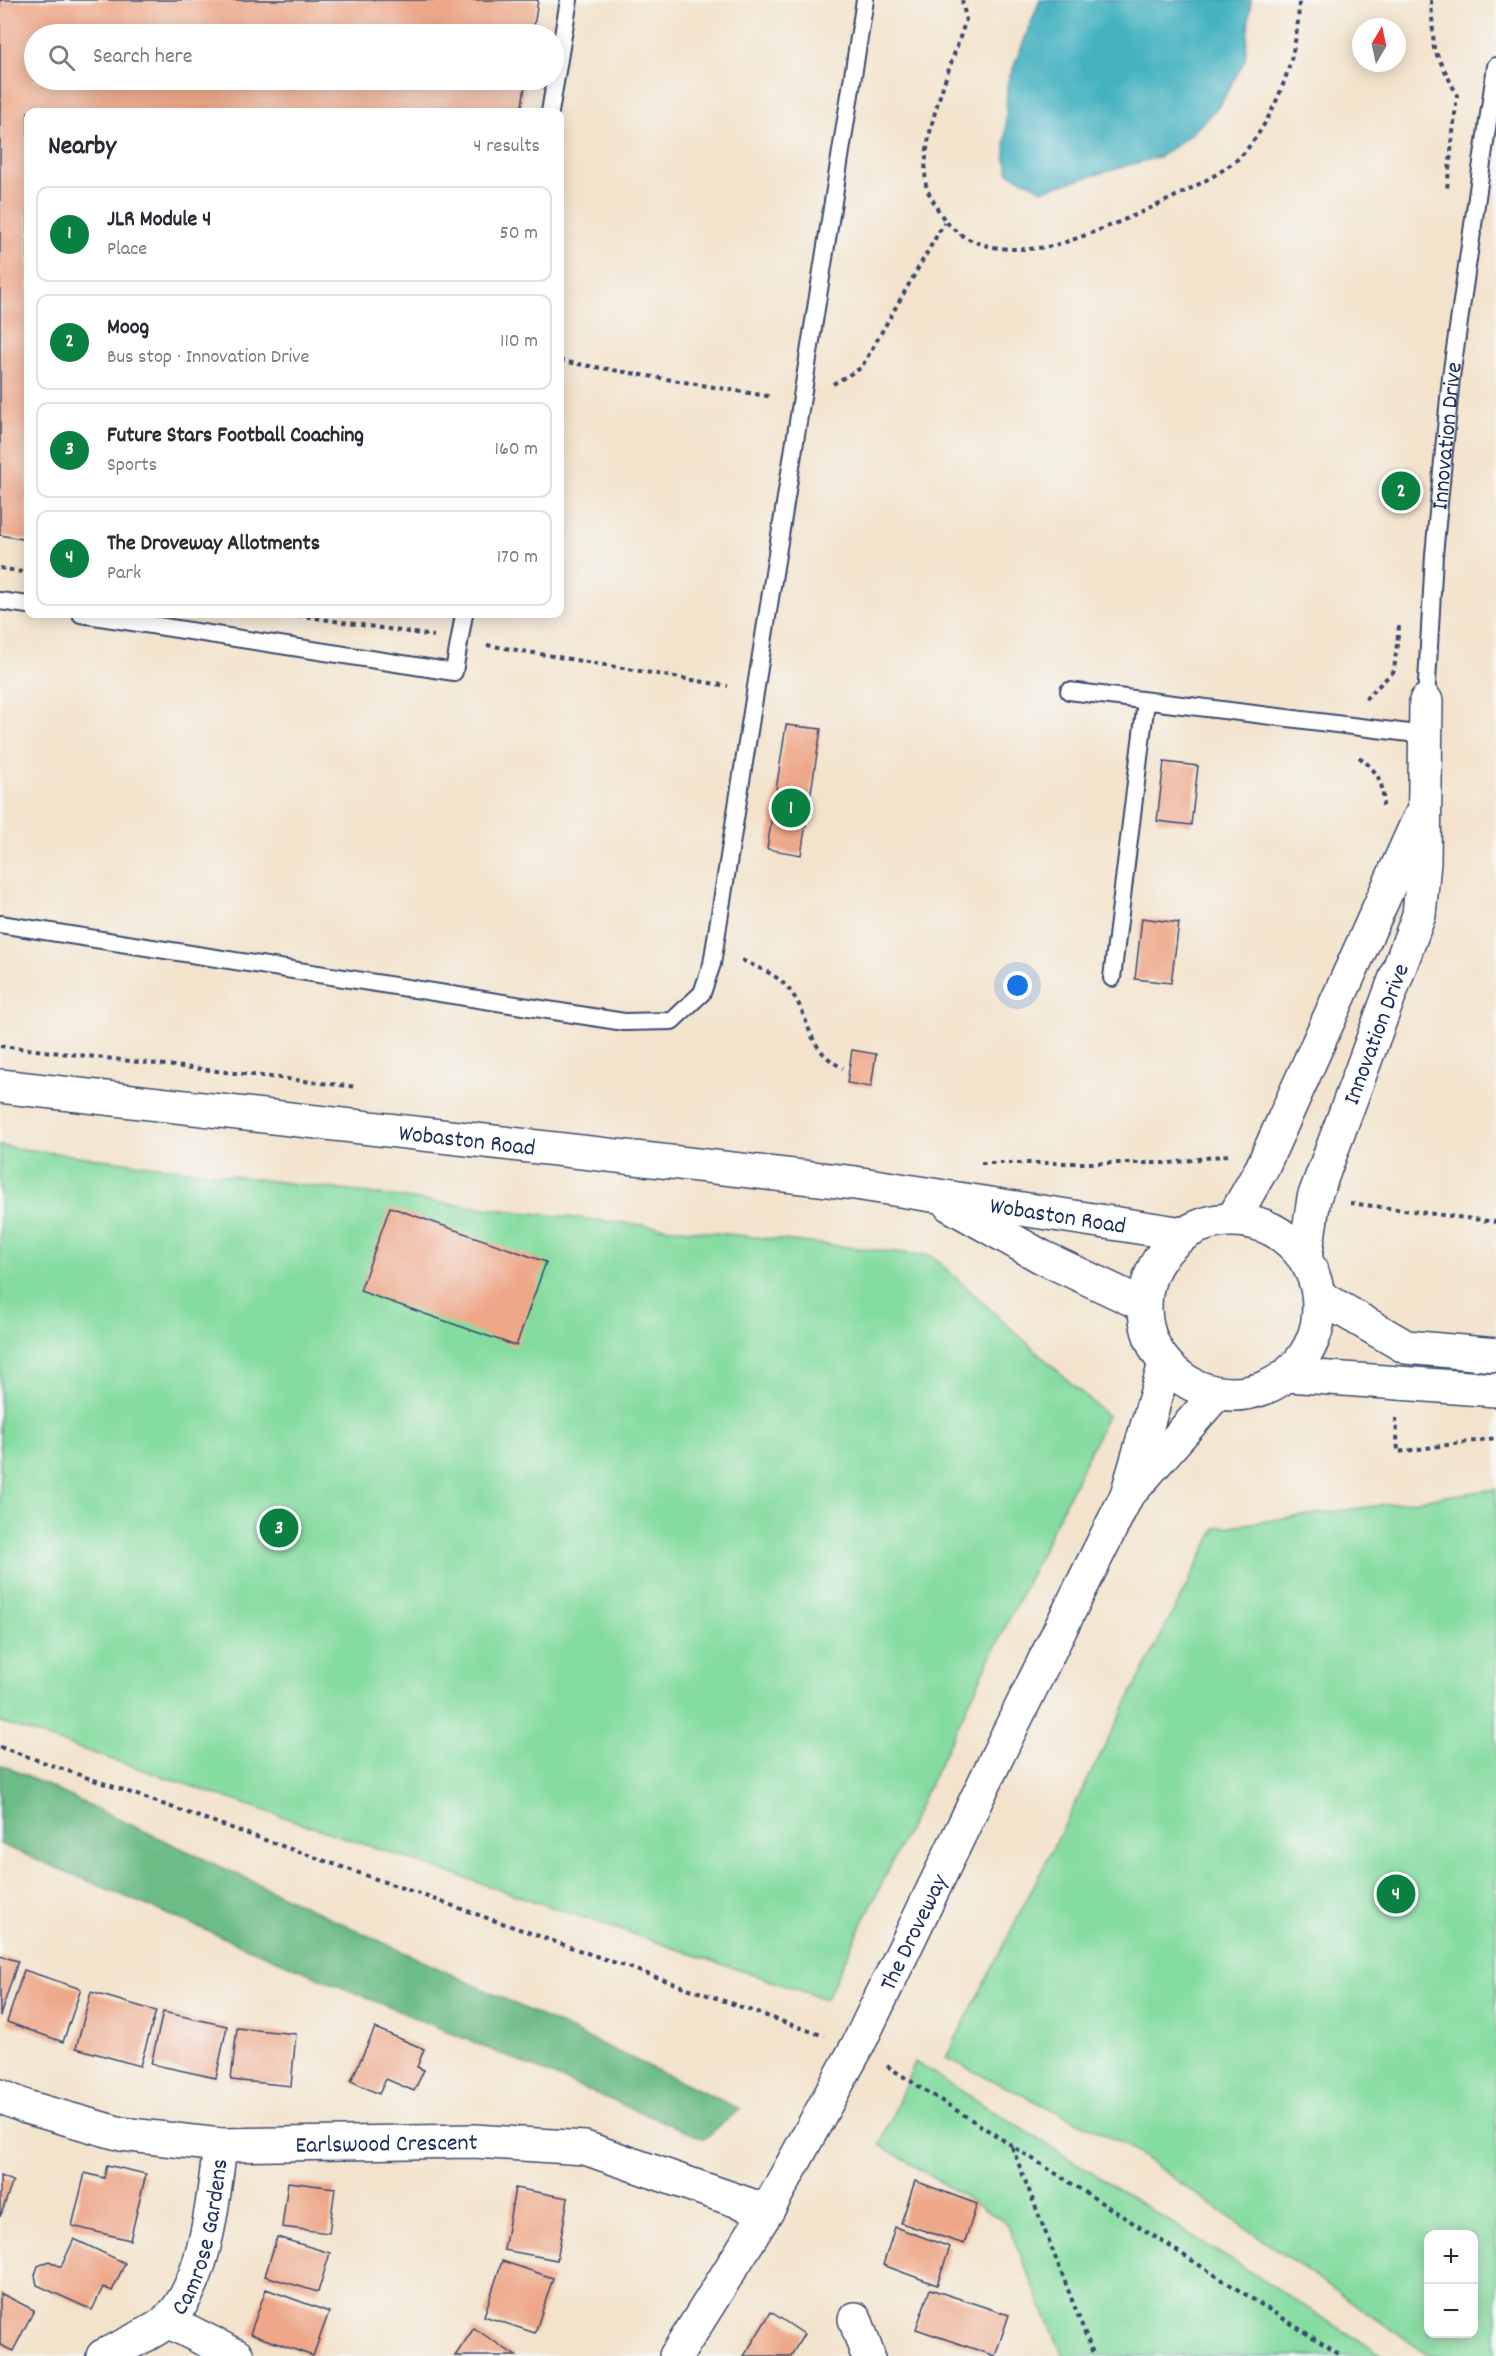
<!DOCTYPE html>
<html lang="en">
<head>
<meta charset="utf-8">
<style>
  :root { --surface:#fff; --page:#f2f2f3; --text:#2b2b33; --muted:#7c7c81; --line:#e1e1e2; --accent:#0b8043 }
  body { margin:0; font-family:Dekko,sans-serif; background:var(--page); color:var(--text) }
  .controls { position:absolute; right:18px; bottom:18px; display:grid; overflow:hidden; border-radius:12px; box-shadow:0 3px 15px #0003 }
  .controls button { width:54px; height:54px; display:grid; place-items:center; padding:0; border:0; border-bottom:2px solid var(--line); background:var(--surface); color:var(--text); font:30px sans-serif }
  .compass { position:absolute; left:1352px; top:18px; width:54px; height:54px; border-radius:50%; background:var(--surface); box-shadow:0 3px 15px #0003; rotate:9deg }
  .you { position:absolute; left:1018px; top:986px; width:21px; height:21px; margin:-15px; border:4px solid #fff; border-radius:50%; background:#1a73e8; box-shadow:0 0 0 9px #1a73e833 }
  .badge { display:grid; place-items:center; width:39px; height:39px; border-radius:50%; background:var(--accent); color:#fff; font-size:20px; font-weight:700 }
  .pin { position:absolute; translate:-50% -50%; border:3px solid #fff; box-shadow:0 2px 6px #0006 }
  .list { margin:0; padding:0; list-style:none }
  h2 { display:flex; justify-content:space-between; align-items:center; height:78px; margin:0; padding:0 24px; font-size:26px }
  h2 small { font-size:20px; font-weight:400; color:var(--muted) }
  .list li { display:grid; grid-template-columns:39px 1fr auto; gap:18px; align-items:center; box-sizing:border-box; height:96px; margin:0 12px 12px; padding:0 12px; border:2px solid var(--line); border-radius:12px }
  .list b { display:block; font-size:22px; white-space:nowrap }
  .list p { margin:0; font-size:20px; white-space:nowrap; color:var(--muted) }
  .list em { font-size:20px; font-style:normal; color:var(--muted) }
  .icon { flex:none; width:33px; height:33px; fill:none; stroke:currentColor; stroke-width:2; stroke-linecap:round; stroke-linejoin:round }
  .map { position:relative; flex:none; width:1496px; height:2356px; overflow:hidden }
  .search { position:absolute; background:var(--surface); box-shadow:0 3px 15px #0003; left:24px; top:24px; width:540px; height:66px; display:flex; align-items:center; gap:15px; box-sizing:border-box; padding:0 21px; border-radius:33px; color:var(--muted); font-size:22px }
  .panel { position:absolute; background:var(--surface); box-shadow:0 3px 15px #0003; left:24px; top:108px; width:540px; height:510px; border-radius:12px }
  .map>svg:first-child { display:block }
  .green { fill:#85dca0; stroke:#50867f; stroke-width:1.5; fill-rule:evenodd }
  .forest { fill:#6cbc86; stroke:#447672; stroke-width:1.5 }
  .water { fill:#45b2c1; stroke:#307090; stroke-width:1.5 }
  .building { fill:#eea789 }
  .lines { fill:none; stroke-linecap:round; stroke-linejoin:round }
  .lane-casing { stroke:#3b4a6e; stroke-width:20 }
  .street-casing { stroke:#3b4a6e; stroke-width:36 }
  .secondary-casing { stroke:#3b4a6e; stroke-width:36 }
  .path { stroke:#3b4a6e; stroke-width:4; stroke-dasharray:4.5 4.5; stroke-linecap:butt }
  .lane { stroke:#fff; stroke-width:16 }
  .street { stroke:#fff; stroke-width:33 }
  .secondary { stroke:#fff; stroke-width:33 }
  .labels { text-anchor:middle; stroke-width:4.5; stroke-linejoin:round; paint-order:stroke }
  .street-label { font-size:24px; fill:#1b2f5e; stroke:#f6f6f2 }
</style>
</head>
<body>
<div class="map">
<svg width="1496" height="2356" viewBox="0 0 1496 2356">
  <rect width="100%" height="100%" fill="#f6f6f2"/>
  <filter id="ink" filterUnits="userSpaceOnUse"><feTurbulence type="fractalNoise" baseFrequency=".0167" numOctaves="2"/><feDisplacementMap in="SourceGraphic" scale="12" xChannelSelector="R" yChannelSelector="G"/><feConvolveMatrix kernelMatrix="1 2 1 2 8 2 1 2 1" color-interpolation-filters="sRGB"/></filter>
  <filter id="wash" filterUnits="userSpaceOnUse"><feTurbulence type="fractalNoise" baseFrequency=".008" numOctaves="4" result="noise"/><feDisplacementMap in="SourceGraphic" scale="24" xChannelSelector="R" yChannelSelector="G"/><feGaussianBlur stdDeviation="1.35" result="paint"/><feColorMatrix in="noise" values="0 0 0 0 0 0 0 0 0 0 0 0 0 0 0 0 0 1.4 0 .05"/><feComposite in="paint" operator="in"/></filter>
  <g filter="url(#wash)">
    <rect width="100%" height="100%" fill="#f3e3cc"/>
    <!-- green -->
    <path class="green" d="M 0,1146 L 475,1207 L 932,1256 L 1107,1416 L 826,1999 L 0,1722 Z
      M 1496,1489 L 1496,2356 L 1430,2356 L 1124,2144 L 946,2058 L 1216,1528 ZM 1428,2234 L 1474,2234 L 1474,2334 L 1428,2334 Z
      M 915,2062 L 1384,2356 L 1063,2356 L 1007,2223 L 880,2145 Z"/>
    <!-- forest -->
    <path class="forest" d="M 0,1765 L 9,1768 L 740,2109 L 704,2139 L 0,1844 Z"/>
    <!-- water -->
    <path class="water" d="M 1040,0 L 1251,0 L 1245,60 L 1220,105 L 1190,135 L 1161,156 L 1043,190 L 1009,173 L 1005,158 L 1007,84 Z"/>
    <g id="blocks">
      <!-- building -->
      <path class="building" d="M 0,0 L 538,0 L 533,34 L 34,34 L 34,80 L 526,80 L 521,112 L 28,112 L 28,540 L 0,535 Z
        M 786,725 L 821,729 L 801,855 L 767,849 Z
        M 1164,762 L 1198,766 L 1191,825 L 1157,821 Z
        M 1142,918 L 1179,923 L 1171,983 L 1135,979 Z
        M 852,1050 L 876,1054 L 871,1087 L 847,1083 Z
        M 390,1207 L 546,1262 L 516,1346 L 360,1291 Z
        M 0,1956 L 18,1961 L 0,2016 Z
        M 24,1970 L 81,1989 L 63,2042 L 7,2022 Z
        M 91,1992 L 156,2011 L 140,2066 L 76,2048 Z
        M 163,2012 L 227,2026 L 216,2078 L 151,2064 Z
        M 237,2028 L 296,2034 L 291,2086 L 231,2080 Z
        M 375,2028 L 424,2049 L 417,2067 L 424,2070 L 414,2091 L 386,2079 L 379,2094 L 351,2081 Z
        M 107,2165 L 146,2174 L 130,2240 L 72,2226 L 85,2173 L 104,2178 Z
        M 0,2176 L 13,2181 L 0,2217 Z
        M 915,2181 L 977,2204 L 964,2244 L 901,2223 Z
        M 288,2182 L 335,2188 L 329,2233 L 282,2227 Z
        M 515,2188 L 568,2198 L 557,2260 L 504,2250 Z
        M 895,2227 L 950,2247 L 937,2285 L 883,2265 Z
        M 277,2237 L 330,2253 L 318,2292 L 265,2276 Z
        M 74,2239 L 125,2263 L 112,2291 L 103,2287 L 92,2310 L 37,2285 L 35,2275 L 38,2266 L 49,2261 L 61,2267 Z
        M 502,2261 L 553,2278 L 535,2333 L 484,2316 Z
        M 266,2289 L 329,2312 L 313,2356 L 250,2334 Z
        M 930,2289 L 1009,2315 L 995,2356 L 916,2329 Z
        M 0,2293 L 34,2310 L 13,2351 L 0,2345 Z
        M 771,2312 L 804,2334 L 791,2356 L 744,2356 Z
        M 474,2328 L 516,2356 L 455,2356 Z"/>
    </g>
  </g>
  <g filter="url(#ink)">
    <use href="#blocks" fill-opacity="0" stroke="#3b4a6e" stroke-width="1.5"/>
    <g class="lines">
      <!-- lane casing -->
      <g class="lane-casing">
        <g id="lane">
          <path d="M 550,112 L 569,0"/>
          <path d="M 0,601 L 28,605"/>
          <path d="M 81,614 L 454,672 L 464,614"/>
          <path d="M 1069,691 L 1425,735"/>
          <path id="s1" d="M 1426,701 L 1434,555 L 1451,377 L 1496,66"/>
          <path d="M 0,924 L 624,1022 L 672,1021 L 702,993 L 712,964 L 865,0"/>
          <path d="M 1112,978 L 1146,701"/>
        </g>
      </g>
      <!-- street casing -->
      <g class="street-casing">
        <g id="street">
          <path d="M 1233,1219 L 1262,1168 L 1419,819"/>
          <path id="s2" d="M 1305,1258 L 1314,1198 L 1419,915 L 1424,862 L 1426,701"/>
          <path id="s3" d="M 0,2096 L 26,2107 L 121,2134 L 220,2145 L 474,2141 L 585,2148 L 767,2211"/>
          <path d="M 855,2319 L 868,2356"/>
          <path d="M 168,2321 L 237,2356"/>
          <path id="s4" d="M 103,2356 C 120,2347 156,2332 168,2320 C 206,2284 214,2195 220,2145"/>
        </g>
      </g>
      <!-- secondary casing -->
      <g class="secondary-casing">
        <g id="secondary">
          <path id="s5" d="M 0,1086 L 855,1183 L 1183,1234"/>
          <path d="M 950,1205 L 1042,1257 L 1144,1305"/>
          <circle cx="1232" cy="1307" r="87"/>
          <path d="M 1319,1296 L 1406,1347 L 1496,1355"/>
          <path d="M 1288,1375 L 1496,1390"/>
          <path d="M 1133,1489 L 1217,1393"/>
          <path id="s6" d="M 676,2356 L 767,2211 L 857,2047 L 1008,1734 L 1127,1495 L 1165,1364"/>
        </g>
      </g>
      <!-- path -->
      <path class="path" d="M 962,0 L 966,19 C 951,68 920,135 926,185 C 927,192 933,200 936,206 C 957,248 1003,253 1046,247 C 1083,241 1218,182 1242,155 C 1278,114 1299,53 1299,0
        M 1431,0 L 1434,49 L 1457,95 L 1447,189
        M 560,361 L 773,397
        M 833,384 L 861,368 L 944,223
        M 0,568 L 28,573
        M 289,614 L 434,636
        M 487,645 L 728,686
        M 1365,699 L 1394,671 L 1399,626
        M 1359,757 C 1378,772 1384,782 1383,806
        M 742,960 C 756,967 776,974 786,986 C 813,1015 802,1047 843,1068
        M 0,1046 L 357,1087
        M 981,1163 L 1170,1163 L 1228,1155
        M 1350,1203 L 1496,1222
        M 1396,1418 L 1398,1452 L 1496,1438
        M 0,1747 L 824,2036
        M 887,2066 L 1342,2356
        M 1012,2147 L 1094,2356"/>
      <!-- lane -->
      <use href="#lane" class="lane"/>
      <!-- street -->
      <use href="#street" class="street"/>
      <!-- secondary -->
      <use href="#secondary" class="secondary"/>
    </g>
  </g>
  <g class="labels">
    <!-- street labels -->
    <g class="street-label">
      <text dy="8" stroke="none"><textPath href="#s1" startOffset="266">Innovation Drive</textPath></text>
      <text dy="8" stroke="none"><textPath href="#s2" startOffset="236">Innovation Drive</textPath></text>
      <text dy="8" stroke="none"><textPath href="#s5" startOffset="470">Wobaston Road</textPath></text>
      <text dy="8" stroke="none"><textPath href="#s5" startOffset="1066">Wobaston Road</textPath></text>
      <text dy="8" stroke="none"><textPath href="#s6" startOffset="486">The Droveway</textPath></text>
      <text dy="8" stroke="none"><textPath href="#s3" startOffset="393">Earlswood Crescent</textPath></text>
      <text dy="8" stroke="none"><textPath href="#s4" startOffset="166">Camrose Gardens</textPath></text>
    </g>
  </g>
</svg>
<div class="controls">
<button>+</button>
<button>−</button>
</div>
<svg class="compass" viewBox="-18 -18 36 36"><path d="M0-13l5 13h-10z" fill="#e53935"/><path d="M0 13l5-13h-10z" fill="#7c7c81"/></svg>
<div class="you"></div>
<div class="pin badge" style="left:791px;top:808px">1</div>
<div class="pin badge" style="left:1401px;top:491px">2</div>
<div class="pin badge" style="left:279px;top:1528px">3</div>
<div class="pin badge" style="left:1396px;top:1894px">4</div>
<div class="search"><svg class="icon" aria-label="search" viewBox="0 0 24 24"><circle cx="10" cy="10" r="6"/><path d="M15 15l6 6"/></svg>Search here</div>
<section class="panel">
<h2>Nearby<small>4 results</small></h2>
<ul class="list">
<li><span class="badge">1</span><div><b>JLR Module 4</b><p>Place</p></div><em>50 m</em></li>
<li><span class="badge">2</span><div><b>Moog</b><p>Bus stop · Innovation Drive</p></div><em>110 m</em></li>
<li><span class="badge">3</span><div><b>Future Stars Football Coaching</b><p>Sports</p></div><em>160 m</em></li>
<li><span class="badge">4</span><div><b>The Droveway Allotments</b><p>Park</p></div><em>170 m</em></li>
</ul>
</section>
</div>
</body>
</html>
